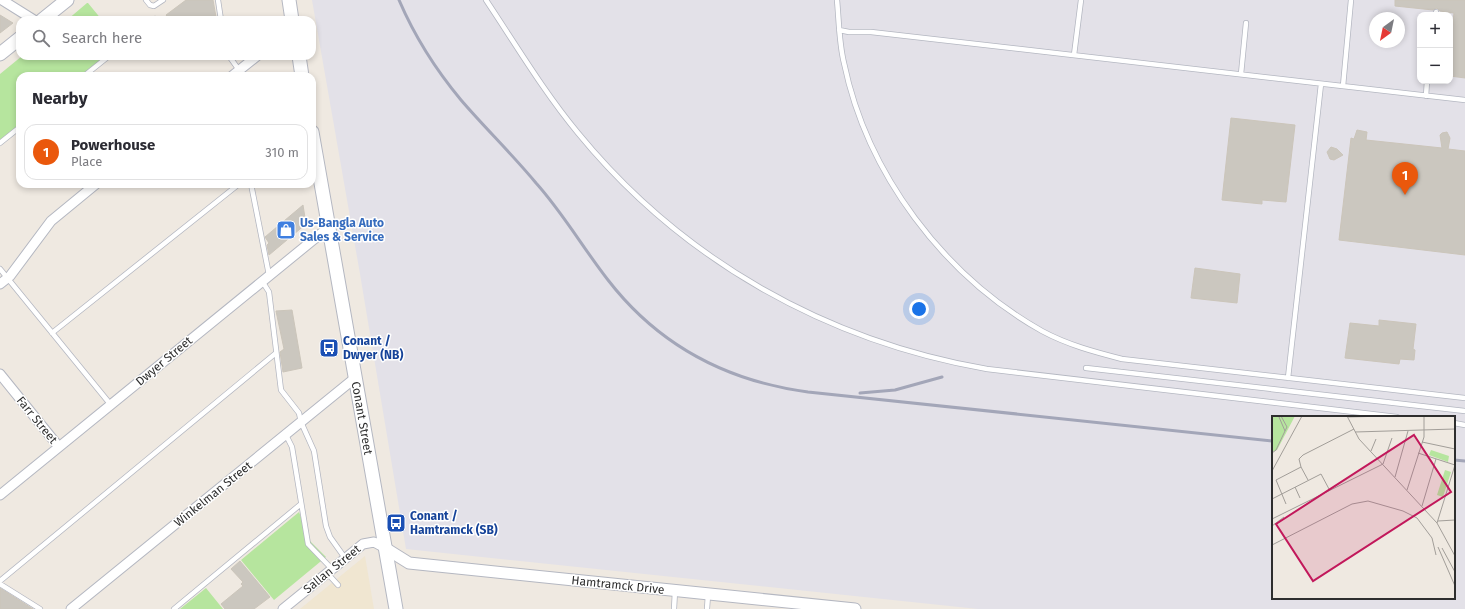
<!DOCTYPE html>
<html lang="en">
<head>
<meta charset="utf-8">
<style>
  :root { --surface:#fff; --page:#f2f2f3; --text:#2b2b33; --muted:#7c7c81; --line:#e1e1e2; --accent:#ea580c }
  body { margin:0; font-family:"Fira Sans",sans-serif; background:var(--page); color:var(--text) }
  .controls { position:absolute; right:12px; top:12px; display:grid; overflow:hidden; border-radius:8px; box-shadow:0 2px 6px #0003 }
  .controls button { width:36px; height:36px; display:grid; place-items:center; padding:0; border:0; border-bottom:1px solid var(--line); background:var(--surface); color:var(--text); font:20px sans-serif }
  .compass { position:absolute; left:1369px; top:12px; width:36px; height:36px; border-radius:50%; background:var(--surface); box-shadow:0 2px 6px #0003; rotate:213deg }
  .you { position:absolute; left:919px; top:309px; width:14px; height:14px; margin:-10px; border:3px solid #fff; border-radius:50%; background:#1a73e8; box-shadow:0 0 0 6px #1a73e833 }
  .badge { display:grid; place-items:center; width:26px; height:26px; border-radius:50%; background:var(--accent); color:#fff; font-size:13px; font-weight:700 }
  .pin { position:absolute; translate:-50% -33px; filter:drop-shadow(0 1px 2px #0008) }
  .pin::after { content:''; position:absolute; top:21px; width:14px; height:12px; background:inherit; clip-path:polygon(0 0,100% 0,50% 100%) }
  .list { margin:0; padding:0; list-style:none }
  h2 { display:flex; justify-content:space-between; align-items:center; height:52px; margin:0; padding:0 16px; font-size:17px }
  h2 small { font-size:13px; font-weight:400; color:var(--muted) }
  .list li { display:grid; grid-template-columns:26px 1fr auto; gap:12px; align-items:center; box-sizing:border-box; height:56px; margin:0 8px 8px; padding:0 8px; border:1px solid var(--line); border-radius:12px }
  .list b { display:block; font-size:15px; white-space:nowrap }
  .list p { margin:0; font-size:13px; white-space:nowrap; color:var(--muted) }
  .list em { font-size:13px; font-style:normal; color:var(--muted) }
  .icon { flex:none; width:22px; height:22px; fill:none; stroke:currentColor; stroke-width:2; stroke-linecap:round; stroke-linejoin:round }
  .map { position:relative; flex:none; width:1465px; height:609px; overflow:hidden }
  .search { position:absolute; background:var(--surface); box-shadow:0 2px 6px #0003; left:16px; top:16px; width:300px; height:44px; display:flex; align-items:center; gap:10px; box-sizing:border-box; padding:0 14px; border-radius:12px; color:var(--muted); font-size:15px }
  .panel { position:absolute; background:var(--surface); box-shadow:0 2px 6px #0003; left:16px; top:72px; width:300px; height:116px; border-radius:12px }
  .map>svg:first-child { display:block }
  .industrial { fill:#e3e1e8; fill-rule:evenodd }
  .education { fill:#f0e6d1 }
  .green { fill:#b6e59e }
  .building { fill:#cbc7bf; stroke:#cbc5ba }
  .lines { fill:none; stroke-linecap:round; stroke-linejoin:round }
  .service-casing { stroke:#b4b7c1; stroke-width:6 }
  .minor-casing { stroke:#b4b7c1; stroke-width:11 }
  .tertiary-casing { stroke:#b4b7c1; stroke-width:13 }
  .secondary-casing { stroke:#b4b7c1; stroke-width:15 }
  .service { stroke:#fff; stroke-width:4.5 }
  .minor { stroke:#fff; stroke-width:9 }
  .tertiary { stroke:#fff; stroke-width:11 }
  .secondary { stroke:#fff; stroke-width:13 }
  .rail { stroke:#a3a6b8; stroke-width:3 }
  .labels { text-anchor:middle; stroke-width:3; stroke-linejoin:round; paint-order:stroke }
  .shop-label { font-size:12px; font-weight:bold; fill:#366cbe; stroke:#fff; text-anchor:start }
  .transit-label { font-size:12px; font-weight:bold; fill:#164399; stroke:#fff; text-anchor:start }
  .street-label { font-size:12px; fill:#2e2e2e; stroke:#fff }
  .inset-road { fill:none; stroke:#a29e99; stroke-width:1 }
  .view { fill:#c2185b; fill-opacity:0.15; stroke:#c2185b; stroke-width:2 }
  .inset-edge { fill:none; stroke:#2e2e2e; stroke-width:2 }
</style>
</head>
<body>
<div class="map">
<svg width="1465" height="609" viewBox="0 0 1465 609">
  <rect width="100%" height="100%" fill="#efe9e1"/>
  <!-- industrial -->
  <path class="industrial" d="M 312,0 L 1465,0 L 1465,609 L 978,609 L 406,549 L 360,274 ZM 1420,15 L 1450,15 L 1450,81 L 1420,81 ZM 1375,18 L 1399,18 L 1399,42 L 1375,42 ZM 1273,417 L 1454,417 L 1454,598 L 1273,598 Z"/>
  <!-- education -->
  <path class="education" d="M 365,556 L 374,609 L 300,609 Z"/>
  <!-- green -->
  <path class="green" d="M 88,3 L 102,20 L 67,20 L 87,3 Z
    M 22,56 L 107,56 L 82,76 L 20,76 L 20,125 L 0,141 L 0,74 Z
    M 299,512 L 310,541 L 326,557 L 274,600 L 241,560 Z
    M 206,588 L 223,609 L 180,609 Z"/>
  <!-- building -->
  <path class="building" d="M 186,0 L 213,0 L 216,17 L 212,20 L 170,20 L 166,15 Z
    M 1395,0 L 1465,0 L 1465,78 L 1450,76 L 1450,45 L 1454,13 L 1440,11 L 1437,8 L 1433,10 L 1395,6 Z
    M 0,15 L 13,23 L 0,33 Z
    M 1231,118 L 1295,125 L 1286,202 L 1262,200 L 1262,204 L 1222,200 Z
    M 1357,130 L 1367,132 L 1366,140 L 1442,148 L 1440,135 L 1442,133 L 1447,132 L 1450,138 L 1448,149 L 1465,151 L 1465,255 L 1339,240 L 1351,138 L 1354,139 Z
    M 1331,147 L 1337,149 L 1343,155 L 1334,160 L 1330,159 L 1327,152 Z
    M 303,205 L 306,224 L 269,255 L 267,245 L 269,243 L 265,237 Z
    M 1195,268 L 1240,274 L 1237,303 L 1191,298 Z
    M 292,310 L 302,368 L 283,372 L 280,352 L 284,349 L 276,311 Z
    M 1379,320 L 1416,324 L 1413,349 L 1415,350 L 1414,360 L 1400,359 L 1399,364 L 1345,358 L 1350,323 L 1379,326 Z
    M 240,561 L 270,597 L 254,609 L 225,609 L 221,604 L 243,586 L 241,584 L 243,582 L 231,569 Z
    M 0,588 L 33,609 L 0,609 Z"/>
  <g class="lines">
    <!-- service casing -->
    <g class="service-casing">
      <path id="service" d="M 146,0 L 150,5 L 154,6 L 163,0
        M 218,0 L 221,20
        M 486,0 C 516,45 544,92 578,133 C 682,260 826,341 987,369 L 1397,417
        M 837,0 C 839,21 839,43 844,63 C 867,174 944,276 1042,331 C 1068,345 1095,352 1122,359 L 1465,398
        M 1435,15 L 1436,12
        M 154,20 L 155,19
        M 839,30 L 849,32 L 871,32 L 1465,100
        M 1074,55 L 1081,0
        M 229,56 L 239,70
        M 1241,74 L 1246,23
        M 84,76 L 109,56
        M 1343,86 L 1351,0
        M 1426,96 L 1427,81
        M 0,143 L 20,127
        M 251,184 L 269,275
        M 0,269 L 111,405
        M 262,281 L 269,292 L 281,390 L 299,413 L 301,422 L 314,451 L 326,526 L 330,537 L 345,558
        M 52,333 L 239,184
        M 1086,368 L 1465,411
        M 1288,378 L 1321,84
        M 1454,423 L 1465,425
        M 286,435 L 292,447 L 308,544 L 332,569
        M 327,573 L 338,585
        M 0,581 L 276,353
        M 0,584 L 40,609
        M 174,609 L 301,504
        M 674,609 L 675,591
        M 707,609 L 708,595"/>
    </g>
    <!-- minor casing -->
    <g class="minor-casing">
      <path id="minor" d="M 2,0 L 34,20
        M 232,76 L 257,56
        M 0,284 L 10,276 L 51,221 L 96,184
        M 0,374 L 59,447
        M 0,495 L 329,227
        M 71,609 L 355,378
        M 283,609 L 363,544 L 374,542 L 385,548"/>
    </g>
    <!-- tertiary casing -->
    <g class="tertiary-casing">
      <path id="tertiary" d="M 385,548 L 409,563 L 855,609"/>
    </g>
    <!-- secondary casing -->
    <g class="secondary-casing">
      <path id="secondary" d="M 289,0 L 292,20
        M 42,20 L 67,0
        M 0,54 L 20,38
        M 299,56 L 302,76
        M 312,132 L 396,609"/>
    </g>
    <!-- service -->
    <use href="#service" class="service"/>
    <!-- minor -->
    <use href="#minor" class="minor"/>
    <!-- tertiary -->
    <use href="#tertiary" class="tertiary"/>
    <!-- secondary -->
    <use href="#secondary" class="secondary"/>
    <!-- rail -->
    <path class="rail" d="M 399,0 C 414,35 436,70 461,100 C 485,128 512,154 536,183 C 563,213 583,248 608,280 C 659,346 726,381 808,392 L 1273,441
      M 860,393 L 895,390 L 942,377
      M 1454,460 L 1465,461"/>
  </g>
  <!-- icons -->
  <defs>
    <g id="shop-square" transform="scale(1)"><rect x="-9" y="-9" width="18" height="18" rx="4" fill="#3f7fe0" stroke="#fff"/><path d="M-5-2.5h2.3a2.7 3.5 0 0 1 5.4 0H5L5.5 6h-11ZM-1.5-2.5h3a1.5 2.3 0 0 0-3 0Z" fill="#fff"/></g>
    <g id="bus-square" transform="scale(1)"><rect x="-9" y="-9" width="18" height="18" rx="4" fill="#1a4fb4" stroke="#fff"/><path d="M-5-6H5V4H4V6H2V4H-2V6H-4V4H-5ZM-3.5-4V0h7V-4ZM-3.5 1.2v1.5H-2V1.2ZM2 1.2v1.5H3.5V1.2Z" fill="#fff"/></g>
  </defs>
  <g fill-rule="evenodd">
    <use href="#shop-square" x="286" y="230"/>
    <use href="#bus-square" x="329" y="348"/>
    <use href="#bus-square" x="396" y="523"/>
  </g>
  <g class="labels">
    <!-- shop labels -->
    <g class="shop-label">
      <text x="300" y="227">Us-Bangla Auto<tspan x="300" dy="14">Sales &amp; Service</tspan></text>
    </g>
    <!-- transit labels -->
    <g class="transit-label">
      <text x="343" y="345">Conant /<tspan x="343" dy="14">Dwyer (NB)</tspan></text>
      <text x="410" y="520">Conant /<tspan x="410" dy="14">Hamtramck (SB)</tspan></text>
    </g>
    <!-- street labels -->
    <g class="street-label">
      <text transform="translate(164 361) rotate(-40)" y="4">Dwyer Street</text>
      <text transform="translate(362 418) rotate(80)" y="4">Conant Street</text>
      <text transform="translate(37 420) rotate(51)" y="4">Farr Street</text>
      <text transform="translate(213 494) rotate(-39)" y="4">Winkelman Street</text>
      <text transform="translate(332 569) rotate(-39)" y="4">Sallan Street</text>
      <text transform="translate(618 585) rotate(6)" y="4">Hamtramck Drive</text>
    </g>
  </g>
  <!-- overview -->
  <g transform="translate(1272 416)">
    <rect width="183" height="183" fill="#efe9e1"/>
    <path d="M 0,0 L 23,0 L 5,34 L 0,36 ZM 159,34 L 177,40 L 176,46 L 157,39 ZM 173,54 L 179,56 L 171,81 L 165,79 Z" fill="#b6e59e"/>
    <path class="inset-road" d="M 75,0 L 87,23 L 165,107 L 183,140M 76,1 L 115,0M 83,16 L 183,13M 150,26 L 183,33M 99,35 L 104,23M 0,37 L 4,34 L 13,15 L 7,1 L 9,0 L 15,11 L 13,15M 146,37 L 183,49M 29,51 L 27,43 L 31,39 L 82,13M 0,55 L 30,0M 123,61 L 136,15M 23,71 L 28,82M 135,74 L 152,21 L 152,0M 0,83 L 49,58 L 57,73M 14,88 L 4,64 L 29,51 L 36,64M 150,90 L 164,43M 0,103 L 111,48 L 120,22M 166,105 L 183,104M 165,107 L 183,49M 0,110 L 12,101M 0,129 L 80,88 L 96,85 L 131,95 L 145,102 L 160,122 L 164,139M 166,131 L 183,170M 170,132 L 183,156"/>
    <path class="view" d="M 142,19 L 179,76 L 41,165 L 4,108 Z"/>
    <rect width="183" height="183" class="inset-edge"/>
  </g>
</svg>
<div class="controls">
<button>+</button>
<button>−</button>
</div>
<svg class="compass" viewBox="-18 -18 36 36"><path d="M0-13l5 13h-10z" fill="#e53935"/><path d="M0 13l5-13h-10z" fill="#7c7c81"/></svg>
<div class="you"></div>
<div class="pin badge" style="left:1405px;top:195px">1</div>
<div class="search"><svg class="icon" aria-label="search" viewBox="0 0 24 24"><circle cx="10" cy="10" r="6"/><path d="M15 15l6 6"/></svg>Search here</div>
<section class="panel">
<h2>Nearby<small></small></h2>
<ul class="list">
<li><span class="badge">1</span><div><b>Powerhouse</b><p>Place</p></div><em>310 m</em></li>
</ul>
</section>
</div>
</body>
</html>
